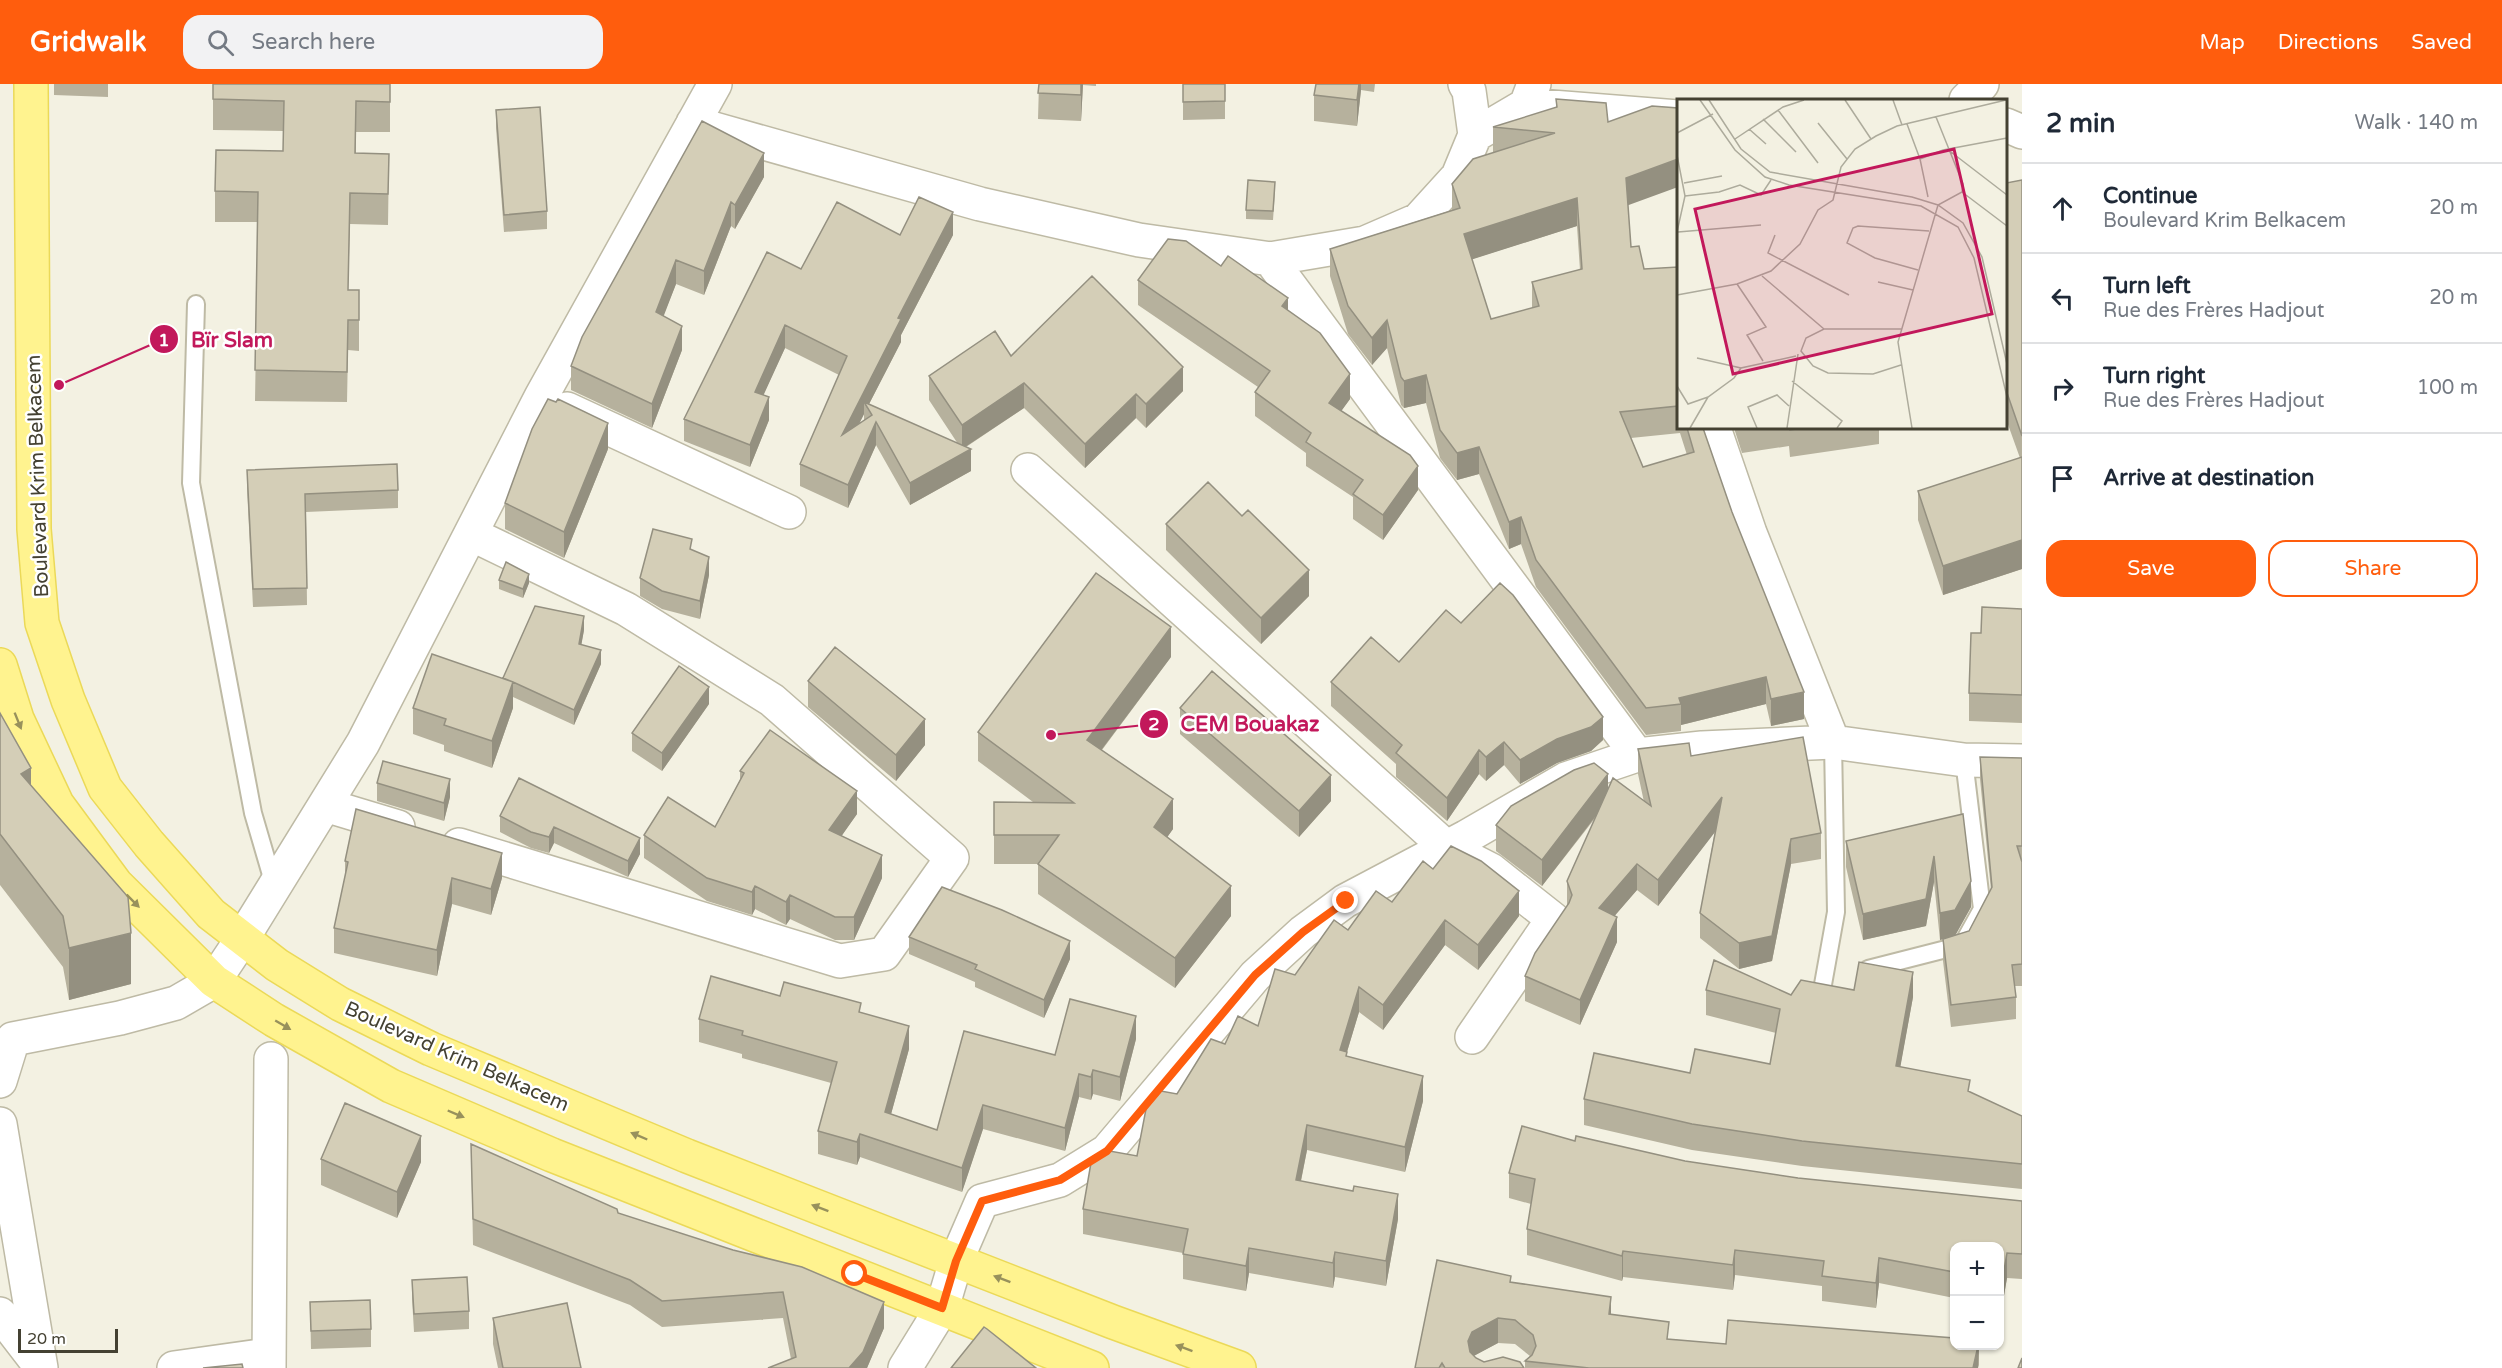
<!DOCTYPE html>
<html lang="en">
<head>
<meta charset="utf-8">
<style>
  :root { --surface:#fff; --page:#f2f2f3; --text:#1f2937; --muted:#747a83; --line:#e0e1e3; --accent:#ff5d0d }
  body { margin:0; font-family:"Varela Round",sans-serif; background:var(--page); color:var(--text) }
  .controls { position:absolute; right:18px; bottom:18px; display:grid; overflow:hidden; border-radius:12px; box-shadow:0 2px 4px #0004 }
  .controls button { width:54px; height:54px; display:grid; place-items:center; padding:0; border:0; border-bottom:2px solid var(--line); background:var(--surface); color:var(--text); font:30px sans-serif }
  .scale { position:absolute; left:18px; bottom:15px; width:100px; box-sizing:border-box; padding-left:6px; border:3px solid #444132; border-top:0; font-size:16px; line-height:21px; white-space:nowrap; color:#444132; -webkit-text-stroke:4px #fff; paint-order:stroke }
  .stop { position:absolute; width:18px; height:18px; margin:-14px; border:4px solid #ff5d0d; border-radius:50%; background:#fff }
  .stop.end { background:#ff5d0d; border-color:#fff; box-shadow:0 2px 6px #0008 }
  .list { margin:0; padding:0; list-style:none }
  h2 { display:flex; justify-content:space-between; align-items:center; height:78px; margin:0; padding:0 24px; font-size:26px }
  h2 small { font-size:20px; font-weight:400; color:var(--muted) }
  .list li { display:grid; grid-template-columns:39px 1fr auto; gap:18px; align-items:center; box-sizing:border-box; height:90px; padding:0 24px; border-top:2px solid var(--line) }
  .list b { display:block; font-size:22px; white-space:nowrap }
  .list p { margin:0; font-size:20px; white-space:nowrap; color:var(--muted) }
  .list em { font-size:20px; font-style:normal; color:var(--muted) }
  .actions { display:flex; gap:12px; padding:18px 24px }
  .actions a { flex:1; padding:14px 0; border:2px solid var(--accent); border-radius:18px; text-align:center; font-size:21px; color:var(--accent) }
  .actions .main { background:var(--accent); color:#fff }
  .icon { flex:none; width:33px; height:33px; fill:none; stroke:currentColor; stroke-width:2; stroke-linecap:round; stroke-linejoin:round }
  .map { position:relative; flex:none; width:2022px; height:1284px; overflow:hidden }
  header { display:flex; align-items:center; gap:36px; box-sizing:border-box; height:84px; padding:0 30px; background:var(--accent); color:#fff }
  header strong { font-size:28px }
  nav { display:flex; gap:33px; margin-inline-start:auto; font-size:21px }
  .search { width:420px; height:54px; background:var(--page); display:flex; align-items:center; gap:15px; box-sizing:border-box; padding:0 21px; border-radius:18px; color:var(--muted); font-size:22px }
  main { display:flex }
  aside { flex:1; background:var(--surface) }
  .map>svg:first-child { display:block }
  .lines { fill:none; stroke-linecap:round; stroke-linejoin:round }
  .lane-casing { stroke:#bebaa5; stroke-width:20 }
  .street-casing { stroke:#bebaa5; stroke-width:36 }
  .primary-casing { stroke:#ebd958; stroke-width:36 }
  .lane { stroke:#fff; stroke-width:16 }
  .street { stroke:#fff; stroke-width:33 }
  .primary { stroke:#fff38f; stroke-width:33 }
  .wall { fill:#b6b19d; fill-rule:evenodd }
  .shaded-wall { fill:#949080 }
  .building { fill:#d4ceb7; stroke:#949080; stroke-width:1.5; fill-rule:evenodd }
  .oneway { fill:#98915c }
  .route { stroke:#ff5d0d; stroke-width:8 }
  .labels { text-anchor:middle; stroke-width:5; stroke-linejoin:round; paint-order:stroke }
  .street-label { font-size:20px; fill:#444132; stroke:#fff }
  .inset-road { fill:none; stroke:#adab9c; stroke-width:1.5 }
  .view { fill:#c2185b; fill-opacity:0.15; stroke:#c2185b; stroke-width:3 }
  .inset-edge { fill:none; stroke:#444132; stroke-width:3 }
  .leader { fill:none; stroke:#c2185b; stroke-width:2 }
  .callout-dot { fill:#c2185b; stroke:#fff; stroke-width:2 }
  .mark-label { font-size:18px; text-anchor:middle; font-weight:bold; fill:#fff }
  .callout-label { font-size:21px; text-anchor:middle; font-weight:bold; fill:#c2185b; stroke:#fff; stroke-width:5; stroke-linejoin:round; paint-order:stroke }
</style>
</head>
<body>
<header>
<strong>Gridwalk</strong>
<div class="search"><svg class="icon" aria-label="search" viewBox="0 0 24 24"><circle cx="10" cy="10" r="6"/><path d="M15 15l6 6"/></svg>Search here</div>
<nav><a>Map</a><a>Directions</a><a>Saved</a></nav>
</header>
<main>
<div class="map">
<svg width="2022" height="1284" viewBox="0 0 2022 1284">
  <rect width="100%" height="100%" fill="#f3f1e2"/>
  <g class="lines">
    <!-- lane casing -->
    <g class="lane-casing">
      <path id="lane" d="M 196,220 L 191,399 L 253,729 L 274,801
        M 1868,885 L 1962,861 L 1982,825 L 1964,676
        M 1822,906 L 1836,828 L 1833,658"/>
    </g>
    <!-- street casing -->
    <g class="street-casing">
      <path id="street" d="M 1966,16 L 1982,0
        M 1526,21 L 1678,33
        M 693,39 L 980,120 L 1139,156 L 1270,175 L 1365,159 L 1418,136 L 1458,92 L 1475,51 L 1469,7 L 1465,0
        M 2006,41 L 2022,48
        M 1475,51 L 1526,21 L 1534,0
        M 1270,175 L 1637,671
        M 567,325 L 789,428
        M 1714,344 L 1750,449 L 1833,658
        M 1028,386 L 1446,763 L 1491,786 L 1553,835 L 1472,953
        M 325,721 L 398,743
        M 459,761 L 840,877 L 884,870 L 952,774 L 772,616 L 626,525 L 471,450
        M 0,997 L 13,955 L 120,934 L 176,919 L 214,897 L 242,855 L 363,659 L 541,313 L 715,0
        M 0,1040 L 41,1284
        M 0,1230 L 37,1278
        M 174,1284 L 267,1271
        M 269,1284 L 271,975
        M 905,1284 L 942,1224 L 956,1177 L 982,1117 L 1060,1096 L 1107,1067 L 1255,892 L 1303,848 L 1345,817 L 1466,753 L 1566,695 L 1637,671 L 1702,664 L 1833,658 L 1964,676 L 2022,677"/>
    </g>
    <!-- primary casing -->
    <g class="primary-casing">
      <path id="primary" d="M 31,0 L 34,445 L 42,539 L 68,616 L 105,704 L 149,760 L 211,830 L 277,881 L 340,920 L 431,965 L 687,1072 L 1113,1238 L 1239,1284
        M 0,581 L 17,635 L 57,720 L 116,800 L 214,897 L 274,936 L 391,1002 L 552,1071 L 1092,1284"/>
    </g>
    <!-- lane -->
    <use href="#lane" class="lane"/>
    <!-- street -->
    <use href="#street" class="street"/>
    <!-- primary -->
    <use href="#primary" class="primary"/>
  </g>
  <!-- wall -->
  <path class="wall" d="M 54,0 L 108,0 L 108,13 L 54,11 Z
    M 213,0 L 390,0 L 390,48 L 356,48 L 356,69 L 389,70 L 388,141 L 350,140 L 348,206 L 359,237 L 359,267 L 348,266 L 347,318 L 255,317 L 258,138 L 215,138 L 215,107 L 283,67 L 283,47 L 213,46 Z
    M 1039,0 L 1096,0 L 1096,2 L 1083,1 L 1081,37 L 1038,35 Z
    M 1183,0 L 1225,0 L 1225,35 L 1183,36 Z
    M 1316,0 L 1375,0 L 1374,8 L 1361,6 L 1357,42 L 1314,37 L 1314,11 Z
    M 1556,15 L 1608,38 L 1628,121 L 1631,163 L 1644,185 L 1678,183 L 1678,344 L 1703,344 L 1804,635 L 1771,642 L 1766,620 L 1681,641 L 1681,647 L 1646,651 L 1536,503 L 1521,460 L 1509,465 L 1479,390 L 1457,396 L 1440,374 L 1426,319 L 1404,324 L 1401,321 L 1387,264 L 1372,281 L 1348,250 L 1330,192 L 1330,165 L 1452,126 L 1452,100 L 1493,69 L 1493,43 L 1556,24 ZM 1577,142 L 1580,186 L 1532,198 L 1532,224 L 1491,235 L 1472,175 ZM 1680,349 L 1687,371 L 1643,383 L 1631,354 Z
    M 496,26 L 547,127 L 547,145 L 504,148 L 496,44 Z
    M 702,37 L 764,93 L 735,145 L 731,142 L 704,211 L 676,200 L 663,232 L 682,266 L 652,344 L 571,306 L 571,282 Z
    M 2022,96 L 2022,485 L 1943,511 L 1918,436 L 1918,407 L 2020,374 L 2006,335 L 2006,99 Z
    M 1275,107 L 1273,136 L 1246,135 L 1246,126 Z
    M 900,151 L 953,151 L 901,251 L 901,258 L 869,320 L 958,360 L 929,316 L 929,292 L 1011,272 L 1183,307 L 1146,344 L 1136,334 L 1085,384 L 1024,324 L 966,363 L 971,387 L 910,421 L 876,361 L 848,424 L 800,402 L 800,380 L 839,291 L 785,264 L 763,311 L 769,336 L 750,383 L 684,357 L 684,335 L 801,185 ZM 864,330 L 864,337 L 859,340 Z
    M 1138,196 L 1288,226 L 1350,315 L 1341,327 L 1418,406 L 1383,456 L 1353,435 L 1353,413 L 1306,382 L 1306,369 L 1255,332 L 1255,308 L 1258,303 L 1138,221 Z
    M 1734,344 L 1879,344 L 1879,360 L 1790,373 L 1789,362 L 1742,369 Z
    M 608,365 L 564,474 L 505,445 L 505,419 Z
    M 247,386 L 398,406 L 398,424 L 306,428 L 307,521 L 253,523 L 247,404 Z
    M 1242,432 L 1309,512 L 1261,560 L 1166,466 L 1166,440 Z
    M 709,491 L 700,535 L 662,525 L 640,512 L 640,494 Z
    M 499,496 L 529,499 L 523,514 L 499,505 Z
    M 2022,525 L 2022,639 L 1969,637 L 1969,609 L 1981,549 Z
    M 1461,539 L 1603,656 L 1591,667 L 1557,679 L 1520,700 L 1504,681 L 1486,697 L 1479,690 L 1447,737 L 1396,693 L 1396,680 L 1331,622 L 1331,598 L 1399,578 Z
    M 584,546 L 581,561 L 601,580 L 574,641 L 513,613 L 513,624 L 492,684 L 444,667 L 444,661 L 413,650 L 413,624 L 503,594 Z
    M 1171,573 L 1102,666 L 1173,745 L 1167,753 L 1231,832 L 1175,904 L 1038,810 L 1038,780 L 994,780 L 994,718 L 1033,718 L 978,677 L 978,648 Z
    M 808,597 L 925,661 L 896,697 L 808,623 Z
    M 709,620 L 662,687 L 632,667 L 632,649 Z
    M 1180,624 L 1331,717 L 1299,753 L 1180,650 Z
    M 0,629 L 31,701 L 131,900 L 69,916 L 63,883 L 0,801 Z
    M 1638,665 L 1691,672 L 1821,749 L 1821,775 L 1791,780 L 1772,877 L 1739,885 L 1700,854 L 1700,829 L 1715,747 L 1658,822 L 1637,806 L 1615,831 L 1617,858 L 1580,941 L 1525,917 L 1525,892 L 1567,822 L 1567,797 L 1596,733 L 1542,802 L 1496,767 L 1496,741 L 1608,704 L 1644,718 L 1638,690 Z
    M 1980,673 L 2022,674 L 2022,902 L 2014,902 L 2016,913 L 2016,935 L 1951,943 L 1943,877 L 1943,855 L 1945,854 L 1940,856 L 1934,798 L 1926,842 L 1863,856 L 1846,783 L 1846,757 L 1963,730 L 1971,823 L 1955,851 L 1969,847 L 1991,806 L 1980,695 Z
    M 740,687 L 857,730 L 841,752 L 882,794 L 854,856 L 835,856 L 790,835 L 786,841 L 755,825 L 752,831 L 707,817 L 644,774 L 644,751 L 715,743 L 740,696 Z
    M 519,694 L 640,770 L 628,793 L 554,759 L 549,769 L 531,764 L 500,748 L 500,732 Z
    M 377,699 L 450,713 L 444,737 L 377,717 Z
    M 345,777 L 502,794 L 491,831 L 452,820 L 437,892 L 334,869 L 334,844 L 345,795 Z
    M 1433,785 L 1519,832 L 1478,886 L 1445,861 L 1383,946 L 1359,928 L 1347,968 L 1347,972 L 1423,1017 L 1405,1088 L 1307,1066 L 1301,1097 L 1398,1135 L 1386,1202 L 1335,1193 L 1333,1204 L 1249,1189 L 1246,1207 L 1183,1195 L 1183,1169 L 1083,1150 L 1083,1125 L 1137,1072 L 1177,1010 L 1225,960 L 1258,942 L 1295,891 L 1348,846 L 1392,818 Z
    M 909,853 L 1070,875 L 1044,934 L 975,903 L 975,898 L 909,870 Z
    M 1706,906 L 1791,911 L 1854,906 L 1913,913 L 1900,983 L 1970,1008 L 2022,1032 L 2022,1105 L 1802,1082 L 1692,1066 L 1584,1041 L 1584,1015 L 1690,989 L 1770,980 L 1776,949 L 1706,931 Z
    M 861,928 L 909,965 L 891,1030 L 937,1046 L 1055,971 L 1136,955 L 1120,1017 L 1093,1010 L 1091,1016 L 1079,1013 L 1065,1067 L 983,1045 L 962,1108 L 860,1073 L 857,1081 L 818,1070 L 818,1047 L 831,999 L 742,974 L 742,970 L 699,958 L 699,935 Z
    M 1575,1057 L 1685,1077 L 1798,1094 L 2022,1117 L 2022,1195 L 2007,1194 L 2002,1223 L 2000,1222 L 2000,1162 L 1954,1162 L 1954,1214 L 1879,1199 L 1876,1224 L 1822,1217 L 1822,1202 L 1735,1191 L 1733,1206 L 1623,1193 L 1622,1197 L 1527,1171 L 1527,1145 L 1531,1120 L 1509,1114 L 1509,1089 Z
    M 471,1060 L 618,1129 L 884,1244 L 867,1284 L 768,1284 L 791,1275 L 783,1234 L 662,1243 L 630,1221 L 473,1161 Z
    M 321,1075 L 421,1078 L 397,1134 L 321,1101 Z
    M 412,1196 L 469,1227 L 469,1245 L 414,1248 L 412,1214 Z
    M 1511,1199 L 1611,1230 L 1669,1255 L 1726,1260 L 1979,1262 L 1979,1281 L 1978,1284 L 1525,1284 L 1525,1277 L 1530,1272 L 1515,1260 L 1498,1259 L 1473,1272 L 1476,1274 L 1484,1278 L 1524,1284 L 1415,1284 Z
    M 310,1218 L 371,1245 L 371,1263 L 311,1265 Z
    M 493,1234 L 581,1284 L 498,1284 L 493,1260 Z"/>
  <!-- shaded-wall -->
  <path class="shaded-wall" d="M 1081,0 L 1083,0 L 1081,37 Z
    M 1359,0 L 1361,0 L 1361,6 L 1357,42 L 1357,16 Z
    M 764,69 L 764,93 L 735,145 L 735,121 Z
    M 1678,75 L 1678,103 L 1626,122 L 1626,94 Z
    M 1577,114 L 1577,142 L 1464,178 L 1464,150 Z
    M 731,118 L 731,142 L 704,211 L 704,187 Z
    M 953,128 L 953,151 L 901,251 L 901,258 L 867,324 L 864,318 L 864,330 L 842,374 L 842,351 L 898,234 Z
    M 676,176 L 676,200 L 656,252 L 656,228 Z
    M 1288,214 L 1288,238 L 1282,222 Z
    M 1387,236 L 1387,264 L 1372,281 L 1372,254 Z
    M 785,241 L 785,264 L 755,330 L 755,308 Z
    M 682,242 L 682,266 L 652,344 L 652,320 Z
    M 1183,283 L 1183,307 L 1146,344 L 1146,320 Z
    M 1350,290 L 1350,315 L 1329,344 L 1329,319 Z
    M 1426,291 L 1426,319 L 1404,324 L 1404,297 Z
    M 1024,299 L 1024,324 L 962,365 L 962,341 Z
    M 1136,310 L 1136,334 L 1085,384 L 1085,360 Z
    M 769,313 L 769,336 L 750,383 L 750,361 Z
    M 876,338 L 876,361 L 848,424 L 848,401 Z
    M 608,339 L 608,365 L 564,474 L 564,448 Z
    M 1479,363 L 1479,390 L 1457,396 L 1457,369 Z
    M 971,365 L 971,387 L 910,421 L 910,399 Z
    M 1418,382 L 1418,406 L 1383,456 L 1383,431 Z
    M 1521,433 L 1521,460 L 1509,465 L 1509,438 Z
    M 2022,456 L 2022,485 L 1943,511 L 1943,482 Z
    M 709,473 L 709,491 L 700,535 L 700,517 Z
    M 1309,486 L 1309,512 L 1261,560 L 1261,534 Z
    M 529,490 L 529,499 L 523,514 L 523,505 Z
    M 584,532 L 584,546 L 579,574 L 579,560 Z
    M 1171,543 L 1171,573 L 1087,685 L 1087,656 Z
    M 601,566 L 601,580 L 574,641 L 574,626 Z
    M 1766,593 L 1766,620 L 1681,641 L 1681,620 L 1679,614 Z
    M 513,598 L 513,624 L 492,684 L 492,657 Z
    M 709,603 L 709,620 L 662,687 L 662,669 Z
    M 1804,608 L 1804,635 L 1771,642 L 1771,615 Z
    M 1603,633 L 1603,656 L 1591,667 L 1557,679 L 1520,700 L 1520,676 L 1557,655 Z
    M 925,635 L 925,661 L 896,697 L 896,671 Z
    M 1504,658 L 1504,681 L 1486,697 L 1486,673 Z
    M 1479,666 L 1479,690 L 1447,737 L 1447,714 Z
    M 31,684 L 31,736 L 21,690 Z
    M 1608,690 L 1608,716 L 1542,802 L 1542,776 Z
    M 1331,691 L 1331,717 L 1299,753 L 1299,727 Z
    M 450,695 L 450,713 L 444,737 L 444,719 Z
    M 857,707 L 857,730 L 829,770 L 829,746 Z
    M 1722,713 L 1722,739 L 1658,822 L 1658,796 Z
    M 1173,715 L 1173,745 L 1154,772 L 1154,743 Z
    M 554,743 L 554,759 L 549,769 L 549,753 Z
    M 640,754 L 640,770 L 628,793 L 628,777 Z
    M 1791,755 L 1791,780 L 1772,877 L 1739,885 L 1739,859 Z
    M 502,769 L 502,794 L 491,831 L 491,805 Z
    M 882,771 L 882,794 L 854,856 L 854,833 Z
    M 1934,772 L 1934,798 L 1926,842 L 1863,856 L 1863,830 Z
    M 1637,780 L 1637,806 L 1599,850 L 1599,824 Z
    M 452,794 L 452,820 L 437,892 L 437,866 Z
    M 1971,797 L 1971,823 L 1955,852 L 1940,856 L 1940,829 Z
    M 755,802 L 755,825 L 752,831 L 752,808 Z
    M 1231,802 L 1231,832 L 1175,904 L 1175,874 Z
    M 1519,807 L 1519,832 L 1478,886 L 1478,861 Z
    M 790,811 L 790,835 L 786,841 L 786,818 Z
    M 1617,833 L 1617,858 L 1580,941 L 1580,916 Z
    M 1445,836 L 1445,861 L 1383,946 L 1383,921 Z
    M 131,849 L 131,900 L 69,916 L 69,864 Z
    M 1070,857 L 1070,875 L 1044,934 L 1044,916 Z
    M 1913,888 L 1913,913 L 1896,1007 L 1896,982 Z
    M 1359,903 L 1359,928 L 1340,991 L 1340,966 Z
    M 1136,932 L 1136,955 L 1120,1017 L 1120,993 Z
    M 909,942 L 909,965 L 885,1052 L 885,1028 Z
    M 1093,986 L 1093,1010 L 1091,1016 L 1091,993 Z
    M 1079,990 L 1079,1013 L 1065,1067 L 1065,1044 Z
    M 1423,992 L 1423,1017 L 1405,1088 L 1405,1063 Z
    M 983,1021 L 983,1045 L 962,1108 L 962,1084 Z
    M 1307,1041 L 1307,1066 L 1296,1121 L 1296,1096 Z
    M 860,1050 L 860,1073 L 857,1081 L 857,1058 Z
    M 421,1052 L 421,1078 L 397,1134 L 397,1108 Z
    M 1398,1110 L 1398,1135 L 1386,1202 L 1386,1177 Z
    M 1249,1164 L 1249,1189 L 1246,1207 L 1246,1182 Z
    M 1735,1166 L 1735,1191 L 1733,1206 L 1733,1181 Z
    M 1623,1167 L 1623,1193 L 1622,1197 L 1622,1172 Z
    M 1335,1168 L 1335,1193 L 1333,1204 L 1333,1179 Z
    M 2007,1169 L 2007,1194 L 2002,1223 L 2002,1198 Z
    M 1879,1174 L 1879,1199 L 1876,1224 L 1876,1199 Z
    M 1611,1213 L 1611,1237 L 1609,1230 Z
    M 884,1218 L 884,1244 L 867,1284 L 849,1284 Z
    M 1498,1234 L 1498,1259 L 1472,1273 L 1468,1281 L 1468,1257 L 1472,1248 Z
    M 1978,1262 L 1979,1262 L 1978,1284 L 1973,1284 Z"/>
  <!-- building -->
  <path class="building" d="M 213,0 L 390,0 L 390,18 L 356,17 L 355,69 L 389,70 L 388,110 L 350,109 L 348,206 L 359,206 L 359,236 L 348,236 L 347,288 L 255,286 L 258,108 L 215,107 L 216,66 L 283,67 L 284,17 L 213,15 Z
    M 1039,0 L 1081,0 L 1081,11 L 1038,9 Z
    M 1183,0 L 1225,0 L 1225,17 L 1183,18 Z
    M 1316,0 L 1359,0 L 1357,16 L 1314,11 Z
    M 1556,15 L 1606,19 L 1608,38 L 1652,22 L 1678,24 L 1678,75 L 1626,94 L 1631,163 L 1639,162 L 1644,185 L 1678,183 L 1678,322 L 1620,328 L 1643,383 L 1694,368 L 1687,344 L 1703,344 L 1732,428 L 1804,608 L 1771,615 L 1766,593 L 1679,614 L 1681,620 L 1646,624 L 1536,476 L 1521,433 L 1509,438 L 1479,363 L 1457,369 L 1440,346 L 1426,291 L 1404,297 L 1401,293 L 1387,236 L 1372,254 L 1348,222 L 1330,165 L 1460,124 L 1452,100 L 1473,75 L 1555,49 L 1493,43 L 1557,23 ZM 1577,114 L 1582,185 L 1532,198 L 1539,222 L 1491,235 L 1464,150 Z
    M 540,23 L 547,127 L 504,131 L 496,26 Z
    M 702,37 L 764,69 L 735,121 L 731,118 L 704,187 L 676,176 L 656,228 L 682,242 L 652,320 L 571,282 L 582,253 Z
    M 1248,96 L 1275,98 L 1273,127 L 1246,126 Z
    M 2022,96 L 2022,352 L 2006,306 L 2006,99 Z
    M 919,113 L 953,128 L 898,234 L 901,235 L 842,351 L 872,331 L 864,318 L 971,365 L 910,399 L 876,338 L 848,401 L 800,380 L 847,272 L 785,241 L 755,308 L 769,313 L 750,361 L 684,335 L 767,168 L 801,185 L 837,118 L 900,151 Z
    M 1168,155 L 1186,157 L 1221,182 L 1228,172 L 1288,214 L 1282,222 L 1320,249 L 1350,290 L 1329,319 L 1410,371 L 1418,382 L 1383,431 L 1353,410 L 1363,396 L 1306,358 L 1311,349 L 1255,308 L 1270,287 L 1138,196 Z
    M 1092,192 L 1183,283 L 1146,320 L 1136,310 L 1085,360 L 1024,299 L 962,341 L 929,292 L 995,247 L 1011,272 Z
    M 548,315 L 556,318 L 558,315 L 608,339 L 564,448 L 505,419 L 532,345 Z
    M 1790,344 L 1804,344 L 1790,346 Z
    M 2022,373 L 2022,456 L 1943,482 L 1918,407 Z
    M 397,380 L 398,406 L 305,410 L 307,504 L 253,505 L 247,386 Z
    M 1208,398 L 1242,432 L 1248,426 L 1309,486 L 1261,534 L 1166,440 Z
    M 653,445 L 692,455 L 690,465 L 709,473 L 700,517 L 662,507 L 640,494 Z
    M 506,478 L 529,490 L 523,505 L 499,496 Z
    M 1096,489 L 1171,543 L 1087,656 L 1173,715 L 1154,743 L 1231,802 L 1175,874 L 1038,780 L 1059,751 L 994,751 L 994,718 L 1074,719 L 978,648 Z
    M 1500,499 L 1513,511 L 1603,633 L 1591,643 L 1557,655 L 1520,676 L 1504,658 L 1486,673 L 1479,666 L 1447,714 L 1396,669 L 1402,661 L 1331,598 L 1371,553 L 1399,578 L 1446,526 L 1461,539 Z
    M 535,522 L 584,532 L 579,560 L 601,566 L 574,626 L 513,598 L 503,594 Z
    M 1982,523 L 2022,525 L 2022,611 L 1969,609 L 1971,549 L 1981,549 Z
    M 835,563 L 925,635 L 896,671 L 808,597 Z
    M 432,570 L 513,598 L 492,657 L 444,641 L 446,635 L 413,624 Z
    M 679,582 L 709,603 L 662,669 L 632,649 Z
    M 1212,587 L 1331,691 L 1299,727 L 1180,624 Z
    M 0,629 L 31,684 L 21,690 L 128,813 L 131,849 L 69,864 L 63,832 L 0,750 Z
    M 770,646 L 857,707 L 829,746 L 882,771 L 854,833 L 835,833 L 790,811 L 786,818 L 755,802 L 752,808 L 707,794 L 644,751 L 668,713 L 715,743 L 744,689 L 740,687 Z
    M 1803,653 L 1821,749 L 1791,755 L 1772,852 L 1739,859 L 1700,829 L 1722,713 L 1658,796 L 1637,780 L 1599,824 L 1617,833 L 1580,916 L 1525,892 L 1535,869 L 1569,819 L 1572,811 L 1567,797 L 1613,694 L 1651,722 L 1638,665 L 1689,659 L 1691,672 Z
    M 1980,673 L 2022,674 L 2022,762 L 2017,762 L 2022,778 L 2022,880 L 2012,881 L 2016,913 L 1951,921 L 1943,855 L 1969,847 L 1992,803 Z
    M 383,677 L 450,695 L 444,719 L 377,699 Z
    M 1594,679 L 1608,690 L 1542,776 L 1496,741 L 1511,722 L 1574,686 Z
    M 519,694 L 640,754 L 628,777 L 554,743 L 549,753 L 531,748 L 500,732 Z
    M 356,725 L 502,769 L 491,805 L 452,794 L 437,866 L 334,844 L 348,778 L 345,777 Z
    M 1963,730 L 1971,797 L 1955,826 L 1940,829 L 1934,772 L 1926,815 L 1863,830 L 1846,757 Z
    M 1451,762 L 1481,777 L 1519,807 L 1478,861 L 1445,836 L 1383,921 L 1359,903 L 1340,966 L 1347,968 L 1346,972 L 1423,992 L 1405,1063 L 1307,1041 L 1296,1096 L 1353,1107 L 1354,1102 L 1398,1110 L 1386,1177 L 1335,1168 L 1333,1179 L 1249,1164 L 1246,1182 L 1183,1170 L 1188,1145 L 1083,1125 L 1092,1073 L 1104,1066 L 1137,1072 L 1146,1025 L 1161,1007 L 1177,1010 L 1211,955 L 1225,960 L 1238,932 L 1258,942 L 1275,885 L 1295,891 L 1334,836 L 1348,846 L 1376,807 L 1392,818 L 1423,777 L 1433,785 Z
    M 942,803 L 1002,826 L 1070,857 L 1044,916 L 975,885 L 977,881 L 909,853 Z
    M 1714,876 L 1791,911 L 1801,896 L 1854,906 L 1859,878 L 1913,888 L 1896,982 L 1970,996 L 1968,1007 L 2022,1032 L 2022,1080 L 1802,1057 L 1692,1040 L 1584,1015 L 1594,969 L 1690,989 L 1695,965 L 1770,980 L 1780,925 L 1706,906 Z
    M 711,892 L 780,912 L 784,898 L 861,919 L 859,928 L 909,942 L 885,1028 L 937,1046 L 964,947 L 1055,971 L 1070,915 L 1136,932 L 1120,993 L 1093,986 L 1091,993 L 1079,990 L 1065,1044 L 983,1021 L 962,1084 L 860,1050 L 857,1058 L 818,1047 L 837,978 L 742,951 L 743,947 L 699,935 Z
    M 345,1019 L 421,1052 L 397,1108 L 321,1075 Z
    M 1522,1042 L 1575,1057 L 1576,1052 L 1685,1077 L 1798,1094 L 2022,1117 L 2022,1170 L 2007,1169 L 2002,1198 L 2000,1197 L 2000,1162 L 1954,1162 L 1954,1188 L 1879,1174 L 1876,1199 L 1822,1192 L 1824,1177 L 1735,1166 L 1733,1181 L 1623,1167 L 1622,1172 L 1527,1145 L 1535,1095 L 1509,1089 Z
    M 471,1060 L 617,1125 L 618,1129 L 733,1166 L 802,1183 L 884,1218 L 863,1268 L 849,1284 L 768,1284 L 796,1273 L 783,1208 L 662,1217 L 630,1196 L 473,1135 Z
    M 1437,1176 L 1511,1192 L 1510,1198 L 1611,1213 L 1609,1230 L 1669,1238 L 1667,1255 L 1726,1260 L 1728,1236 L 1954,1254 L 1954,1262 L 1978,1262 L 1973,1284 L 1589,1284 L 1525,1277 L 1532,1271 L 1536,1262 L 1533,1251 L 1515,1236 L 1498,1234 L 1472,1248 L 1468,1257 L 1470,1268 L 1476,1274 L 1484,1278 L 1503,1273 L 1520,1278 L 1524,1284 L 1445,1284 L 1442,1279 L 1439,1284 L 1415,1284 Z
    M 467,1193 L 469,1227 L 414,1230 L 412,1196 Z
    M 370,1216 L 371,1245 L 311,1247 L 310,1218 Z
    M 567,1219 L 581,1284 L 503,1284 L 493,1234 Z
    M 984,1243 L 987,1245 L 1036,1284 L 951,1284 Z
    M 2022,1274 L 2022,1284 L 2018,1284 Z
    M 242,1280 L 243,1284 L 203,1284 Z"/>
  <!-- one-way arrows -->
  <defs><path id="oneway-solid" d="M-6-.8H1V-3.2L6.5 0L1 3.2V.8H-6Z" transform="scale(1.5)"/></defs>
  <g class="oneway">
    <use href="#oneway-solid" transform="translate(18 637) rotate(68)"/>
    <use href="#oneway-solid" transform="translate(133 817) rotate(45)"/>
    <use href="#oneway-solid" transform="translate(283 941) rotate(30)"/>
    <use href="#oneway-solid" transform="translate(456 1030) rotate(23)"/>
    <use href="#oneway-solid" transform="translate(639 1052) rotate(-157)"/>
    <use href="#oneway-solid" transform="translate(820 1124) rotate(-159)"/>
    <use href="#oneway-solid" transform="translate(1002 1195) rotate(-159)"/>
    <use href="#oneway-solid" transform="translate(1184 1264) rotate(-160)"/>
  </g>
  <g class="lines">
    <!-- route -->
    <path class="route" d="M 855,1190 L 942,1224 L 956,1177 L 982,1117 L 1060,1096 L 1107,1067 L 1255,891 L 1303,848 L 1346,817"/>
  </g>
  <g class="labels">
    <!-- street labels -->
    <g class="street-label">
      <text transform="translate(37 392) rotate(-92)" y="7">Boulevard Krim Belkacem</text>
      <text transform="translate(457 972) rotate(24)" y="7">Boulevard Krim Belkacem</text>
    </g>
  </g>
  <!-- overview -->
  <g transform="translate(1677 15)">
    <rect width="330" height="330" fill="#f3f1e2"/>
    <path class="inset-road" d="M 23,1 L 58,51 L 88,78 L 112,86 L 244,107 L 281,128 L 297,159 L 330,298M 32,1 L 64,50 L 93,73 L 235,98 L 261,106 L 286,124 L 305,158 L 330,265M 168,1 L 194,40M 216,1 L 225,26M 101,11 L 141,64M 86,20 L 119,53M 141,24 L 170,60M 230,25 L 243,60 L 251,98M 72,30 L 89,45M 0,34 L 36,15M 58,40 L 106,8 L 127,1M 274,53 L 330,96M 0,56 L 8,97 L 0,133M 243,60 L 266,51 L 330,39M 7,84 L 45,77M 285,93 L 330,127M 8,97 L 42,93 L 63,86 L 84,96 L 94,81M 1,133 L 84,126M 98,136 L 91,154 L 172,196M 241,171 L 198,159 L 170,144 L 176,129 L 181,127 L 252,132M 85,177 L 147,230M 201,183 L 236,191M 60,185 L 89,228 L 70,236 L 86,262M 0,196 L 60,185 L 94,172 L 123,145 L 141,111 L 156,101 L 164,68 L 178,50 L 199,37 L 220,27 L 329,1M 20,259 L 64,269M 224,266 L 196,275 L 151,274 L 136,267 L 124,252 L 129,239 L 147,230 L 225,230M 115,282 L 165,322 L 160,329M 0,287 L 11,305 L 31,298 L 57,279 L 64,269 L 119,257M 13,329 L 31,298M 80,329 L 71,308 L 100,296 L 112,307M 110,329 L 121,255M 235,329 L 221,243 L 261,106 L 285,93 L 286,85 L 259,18"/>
    <path class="view" d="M 277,50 L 315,215 L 56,275 L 18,110 Z"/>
    <rect width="330" height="330" class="inset-edge"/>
  </g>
  <!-- callouts -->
  <path class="leader" d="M59 301L164 255M1051 651L1154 640"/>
  <g class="callout-dot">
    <circle cx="59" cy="301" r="6"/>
    <circle cx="1051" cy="651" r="6"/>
    <circle cx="164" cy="255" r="15"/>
    <circle cx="1154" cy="640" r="15"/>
  </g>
  <g class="mark-label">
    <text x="164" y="262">1</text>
    <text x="1154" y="646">2</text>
  </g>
  <g class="callout-label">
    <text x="232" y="263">Bïr Slam</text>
    <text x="1250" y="647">CEM Bouakaz</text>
  </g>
</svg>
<div class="controls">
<button>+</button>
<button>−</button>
</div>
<div class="scale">20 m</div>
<div class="stop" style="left:855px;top:1190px"></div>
<div class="stop end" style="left:1346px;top:817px"></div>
</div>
<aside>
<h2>2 min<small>Walk · 140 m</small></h2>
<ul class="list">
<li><svg class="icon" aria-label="ahead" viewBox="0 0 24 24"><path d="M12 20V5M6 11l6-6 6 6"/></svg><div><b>Continue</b><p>Boulevard Krim Belkacem</p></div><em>20 m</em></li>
<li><svg class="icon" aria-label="left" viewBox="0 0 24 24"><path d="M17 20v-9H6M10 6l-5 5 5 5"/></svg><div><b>Turn left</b><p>Rue des Frères Hadjout</p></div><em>20 m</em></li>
<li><svg class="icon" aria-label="right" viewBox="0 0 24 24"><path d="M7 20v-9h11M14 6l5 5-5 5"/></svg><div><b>Turn right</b><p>Rue des Frères Hadjout</p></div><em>100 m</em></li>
<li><svg class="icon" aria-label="arrive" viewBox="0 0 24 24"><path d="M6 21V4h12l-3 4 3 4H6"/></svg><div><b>Arrive at destination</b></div></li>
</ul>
<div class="actions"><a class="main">Save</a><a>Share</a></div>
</aside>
</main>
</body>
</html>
